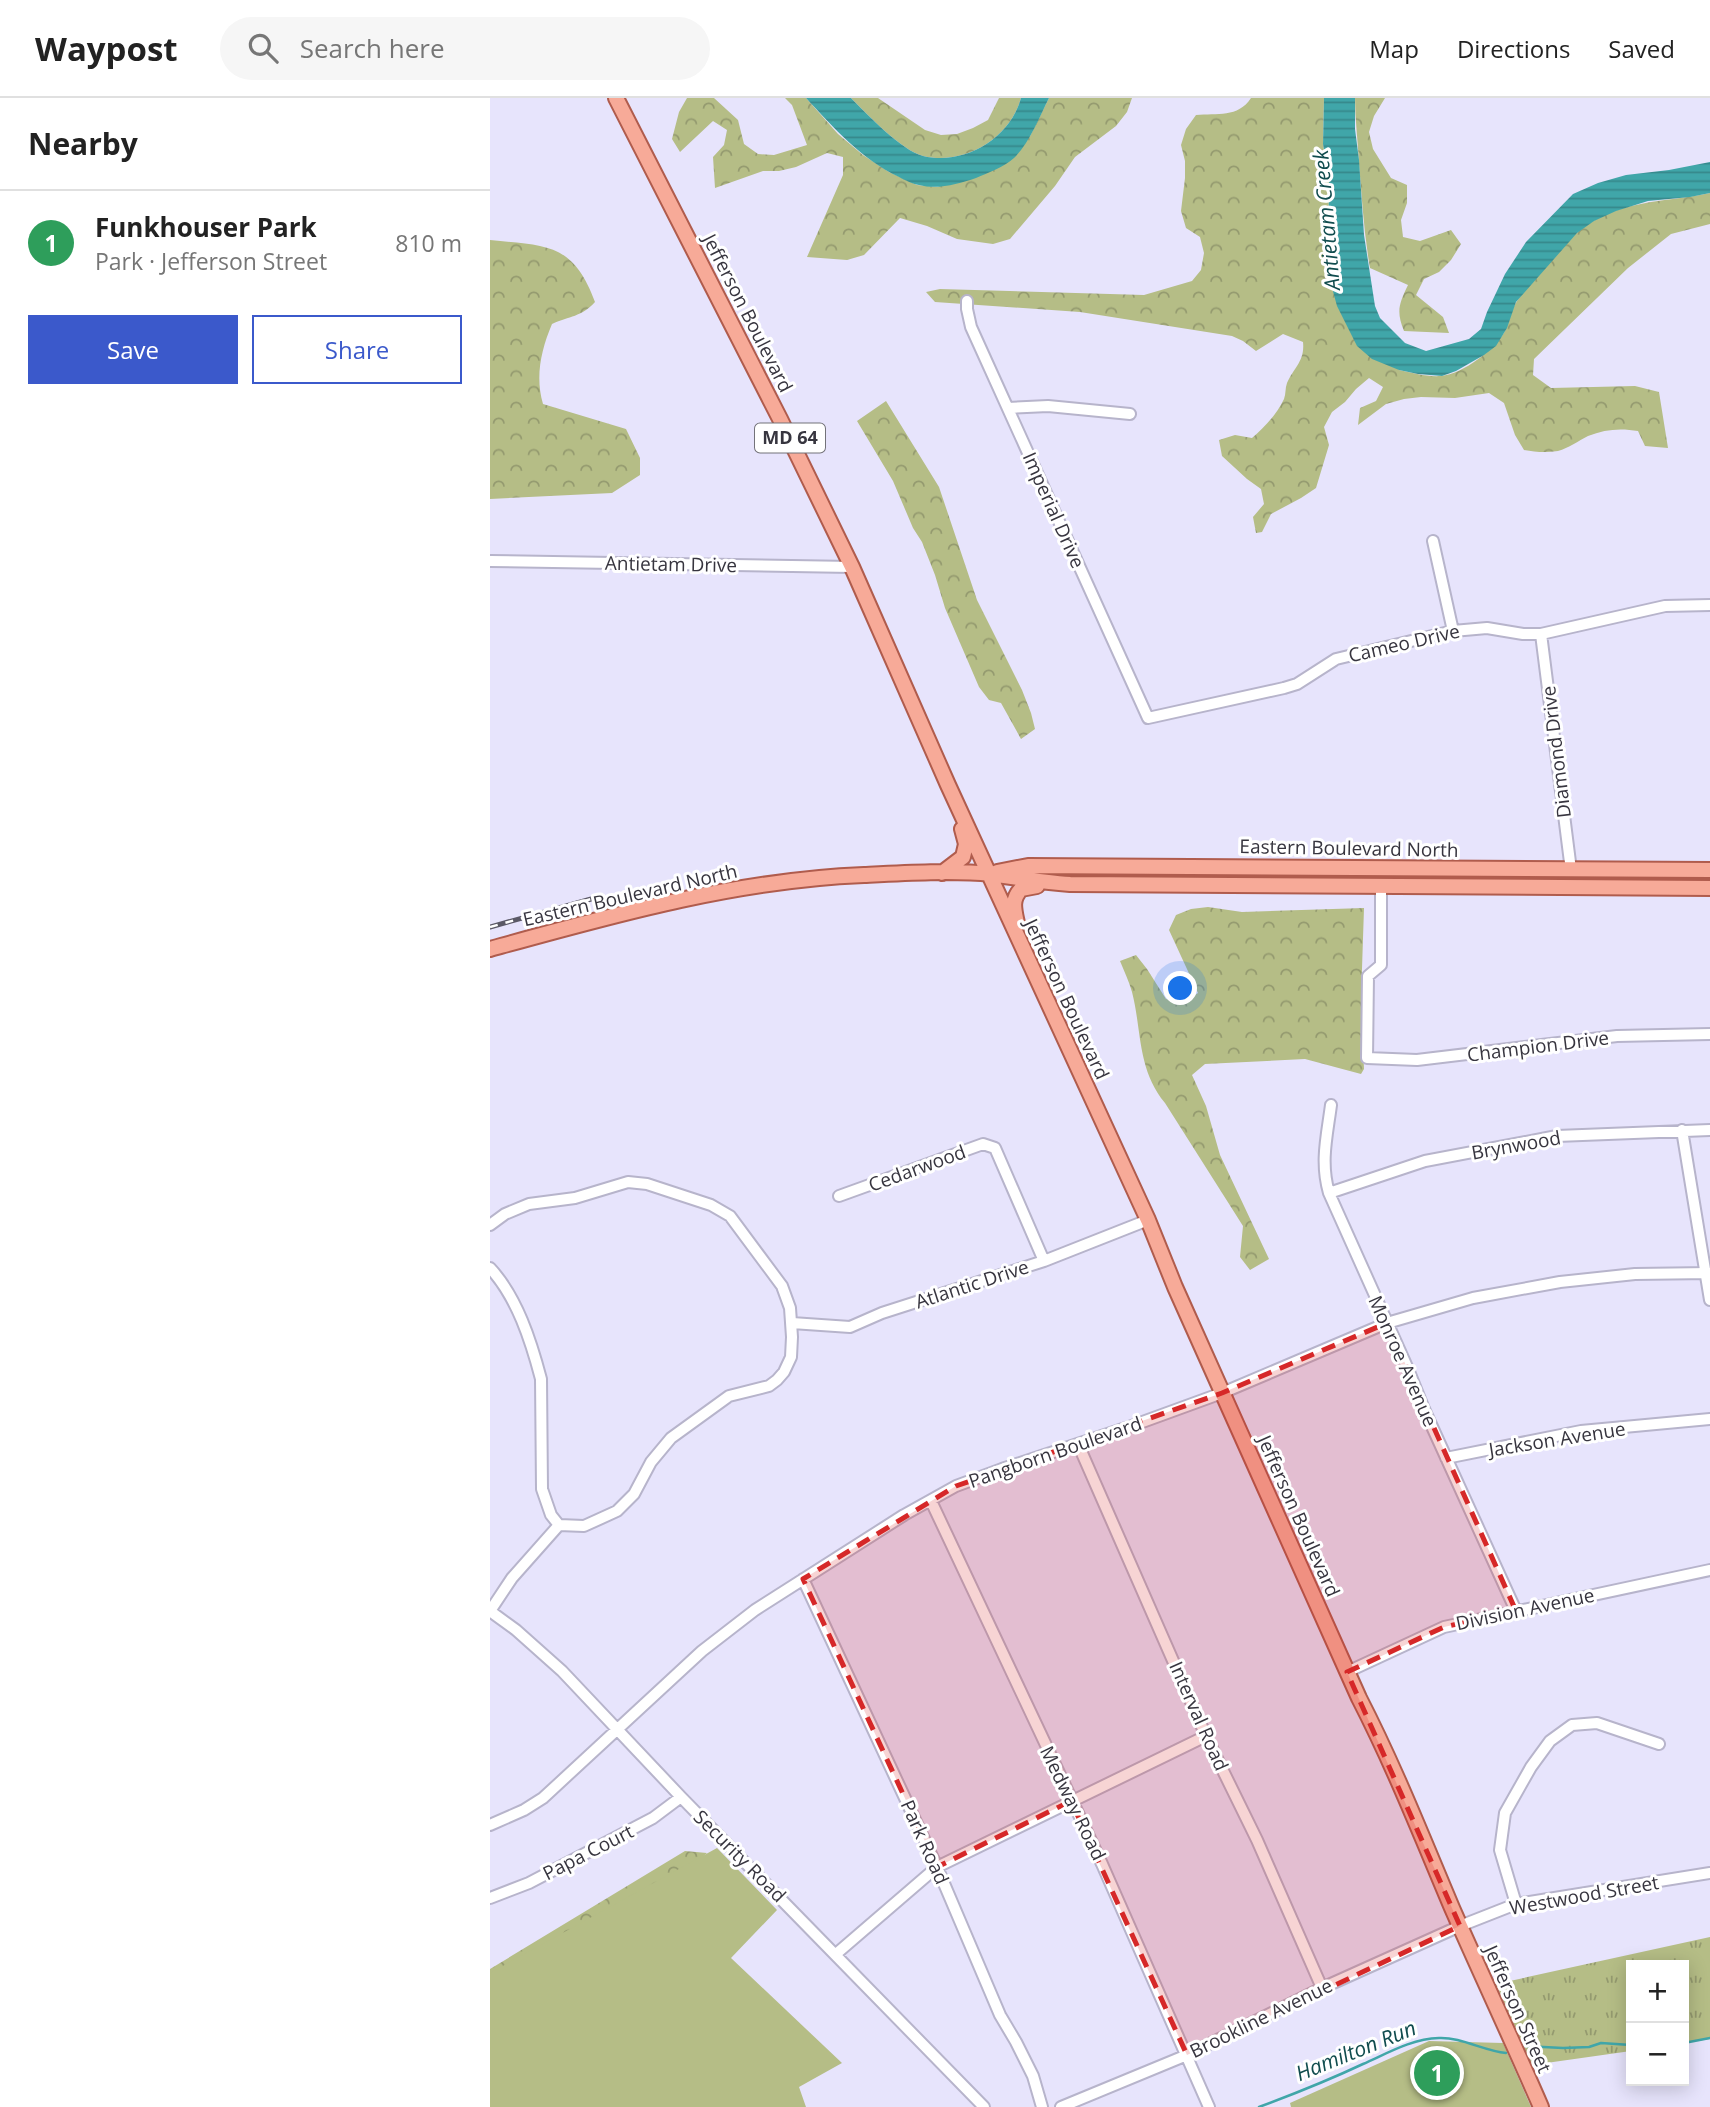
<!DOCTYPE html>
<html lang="en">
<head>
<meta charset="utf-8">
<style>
  :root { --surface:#fff; --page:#f6f6f6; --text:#222; --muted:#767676; --line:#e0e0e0; --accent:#3b59cb }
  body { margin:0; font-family:"Open Sans",sans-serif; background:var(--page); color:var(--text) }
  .controls { position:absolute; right:21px; bottom:21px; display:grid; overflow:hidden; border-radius:0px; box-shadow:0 4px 18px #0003 }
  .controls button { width:63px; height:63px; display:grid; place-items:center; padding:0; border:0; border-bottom:2px solid var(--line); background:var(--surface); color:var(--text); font:35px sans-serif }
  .you { position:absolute; left:691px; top:891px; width:24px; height:24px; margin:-18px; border:5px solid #fff; border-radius:50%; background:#1a73e8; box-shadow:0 0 0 10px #1a73e833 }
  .badge { display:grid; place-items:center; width:46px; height:46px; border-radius:50%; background:var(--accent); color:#fff; font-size:23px; font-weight:700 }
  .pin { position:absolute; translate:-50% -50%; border:4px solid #fff; box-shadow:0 2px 7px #0006 }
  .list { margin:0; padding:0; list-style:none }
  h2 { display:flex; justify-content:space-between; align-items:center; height:91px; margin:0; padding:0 28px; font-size:30px }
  h2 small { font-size:23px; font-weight:400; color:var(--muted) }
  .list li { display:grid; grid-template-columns:46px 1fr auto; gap:21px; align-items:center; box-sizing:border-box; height:105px; padding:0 28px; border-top:2px solid var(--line) }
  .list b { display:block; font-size:26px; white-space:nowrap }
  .list p { margin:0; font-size:23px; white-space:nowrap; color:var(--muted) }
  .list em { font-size:23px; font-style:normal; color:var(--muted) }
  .actions { display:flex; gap:14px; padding:21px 28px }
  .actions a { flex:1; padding:16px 0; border:2px solid var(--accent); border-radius:0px; text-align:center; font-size:24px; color:var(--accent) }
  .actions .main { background:var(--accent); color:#fff }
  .icon { flex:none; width:38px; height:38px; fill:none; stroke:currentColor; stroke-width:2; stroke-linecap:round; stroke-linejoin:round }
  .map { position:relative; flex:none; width:1220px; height:2009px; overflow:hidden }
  header { display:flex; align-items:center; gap:42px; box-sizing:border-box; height:98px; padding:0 35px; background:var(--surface); border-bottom:2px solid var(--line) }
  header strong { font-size:33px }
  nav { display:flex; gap:38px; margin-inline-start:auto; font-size:24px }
  .search { width:490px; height:63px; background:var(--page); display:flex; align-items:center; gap:18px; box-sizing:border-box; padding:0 24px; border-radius:38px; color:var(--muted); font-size:26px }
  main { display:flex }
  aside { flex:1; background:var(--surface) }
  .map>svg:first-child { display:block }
  .grass { fill:url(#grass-tufts) }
  .forest { fill:url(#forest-crowns) }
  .park { fill:#b5bd86 }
  .water { fill:url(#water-rules) }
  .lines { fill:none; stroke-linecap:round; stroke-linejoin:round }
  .stream { stroke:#40a6a9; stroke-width:2.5 }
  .minor-casing { stroke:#b7b4cb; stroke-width:14 }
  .major-casing { stroke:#b05c4d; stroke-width:18 }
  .minor { stroke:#fff; stroke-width:10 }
  .major { stroke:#f7aa98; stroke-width:14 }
  .rail-casing { stroke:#5b5966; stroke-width:5 }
  .rail { stroke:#fff; stroke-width:2.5; stroke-dasharray:8; stroke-linecap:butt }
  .marked { fill:#d62828; fill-opacity:0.2; stroke:#d62828; stroke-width:5; stroke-dasharray:14 9; stroke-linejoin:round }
  .labels { text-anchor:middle; stroke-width:6; stroke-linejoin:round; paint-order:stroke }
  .shield { fill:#fff; stroke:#737279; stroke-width:2 }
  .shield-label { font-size:18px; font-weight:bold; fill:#37353f }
  .street-label { font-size:19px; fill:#37353f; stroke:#fff }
  .water-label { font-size:21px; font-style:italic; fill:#104c4e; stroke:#fff }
</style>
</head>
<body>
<header>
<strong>Waypost</strong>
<div class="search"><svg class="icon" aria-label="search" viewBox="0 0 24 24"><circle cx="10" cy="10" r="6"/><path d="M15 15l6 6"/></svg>Search here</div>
<nav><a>Map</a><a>Directions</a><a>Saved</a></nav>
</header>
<main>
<aside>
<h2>Nearby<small></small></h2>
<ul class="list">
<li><span class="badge" style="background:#2e9e5b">1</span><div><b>Funkhouser Park</b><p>Park · Jefferson Street</p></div><em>810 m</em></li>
</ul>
<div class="actions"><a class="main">Save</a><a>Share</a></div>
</aside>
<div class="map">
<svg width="1220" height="2009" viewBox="0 0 1220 2009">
  <defs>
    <pattern id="grass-tufts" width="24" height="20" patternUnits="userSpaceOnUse" patternTransform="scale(1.75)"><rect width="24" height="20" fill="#b5bd86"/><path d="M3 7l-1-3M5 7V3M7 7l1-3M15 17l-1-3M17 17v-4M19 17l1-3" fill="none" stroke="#949a6f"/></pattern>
    <pattern id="forest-crowns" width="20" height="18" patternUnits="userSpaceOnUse" patternTransform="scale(1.75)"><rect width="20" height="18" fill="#b5bd86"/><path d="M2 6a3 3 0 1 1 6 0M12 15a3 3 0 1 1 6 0" fill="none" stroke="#949a6f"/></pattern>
    <pattern id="water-rules" width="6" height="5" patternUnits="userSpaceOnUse" patternTransform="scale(1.75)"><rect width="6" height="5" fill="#40a6a9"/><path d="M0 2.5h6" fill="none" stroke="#36888b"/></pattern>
  </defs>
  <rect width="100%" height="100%" fill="#e7e4fc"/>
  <!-- grass -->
  <path class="grass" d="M 1220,1839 L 1220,1941 L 1194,1945 L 1194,1867 L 1141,1867 L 1141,1953 L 1042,1967 L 1006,1886 Z"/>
  <!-- forest -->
  <path class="forest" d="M 197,0 L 224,0 L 248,22 L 254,46 L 268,56 L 284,57 L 317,47 L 302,7 L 295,0 L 316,0 L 348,36 L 373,57 L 399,74 L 427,87 L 448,89 L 540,38 L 559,0 L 642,0 L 637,14 L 626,28 L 585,59 L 565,88 L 520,141 L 503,146 L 467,141 L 437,128 L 410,120 L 374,157 L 357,162 L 317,159 L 353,77 L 353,59 L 337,55 L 306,69 L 289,73 L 273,73 L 225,90 L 223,59 L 234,47 L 237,32 L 223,23 L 190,54 L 182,41 L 189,14 Z
    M 361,0 L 388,0 L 435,32 L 451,37 L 467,36 L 483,30 L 498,22 L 509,0 L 531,0 C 520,41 474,68 433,58 C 411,52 378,17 361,0 Z
    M 761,0 L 834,0 L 833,46 L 839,83 L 838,175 L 909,272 C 922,275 937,279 951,278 C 973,276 1005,251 1015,233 C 1020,223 1021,212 1027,203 C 1033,194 1041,186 1048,178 C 1061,164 1073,146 1088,134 C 1127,101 1173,105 1220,95 L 1220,126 L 1181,136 L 1138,170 L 1044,261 L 1043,277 L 1061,290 L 1145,288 L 1169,294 L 1178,350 L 1155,348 L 1148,333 C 1131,330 1115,331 1098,338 C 1088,343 1079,350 1068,353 C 1056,355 1045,354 1034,352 L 1025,337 L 1014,305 L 999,295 L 965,300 L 931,299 L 914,301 L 896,306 L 868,327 L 870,310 L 886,303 L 893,289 L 879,280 L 866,291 L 855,304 L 842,314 L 834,329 L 839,347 L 826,390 L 811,400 L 781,416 L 772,434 L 766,435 L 763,419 L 774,406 L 771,391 L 757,381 L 732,358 L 729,342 L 745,337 L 762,340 C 774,330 787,316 794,301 C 796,296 795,290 797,285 C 804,269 815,263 813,244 L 793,236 L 766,253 L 753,243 L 742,238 L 590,214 L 445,204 L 436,194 L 450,191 L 654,197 L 702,183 L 711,172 L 714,155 L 710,139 L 696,130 L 691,113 L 695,80 L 695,63 L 691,47 L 696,31 L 706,17 C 727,15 748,20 761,0 Z
    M 865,0 L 895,0 L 884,18 L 879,34 L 883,51 L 901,80 L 917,87 L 917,105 L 911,122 L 913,139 L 930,143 L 961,132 L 971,146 L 961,162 L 949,174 L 934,181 L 926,197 L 953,219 L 959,235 L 914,233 C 906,213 909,206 918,187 L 880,170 C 874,136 872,101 869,66 C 868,44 865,22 865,0 Z
    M 0,142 C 56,148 83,144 105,204 C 91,219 80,218 62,226 C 51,252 45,279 53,306 L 136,331 L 150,360 L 150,377 L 122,395 L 0,401 Z
    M 396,303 L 449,389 L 487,502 L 532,592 L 541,615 L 545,631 L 531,641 L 511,605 L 499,602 L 489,589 L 455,510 L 445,477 L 432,444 L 423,430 L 403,383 L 367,323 Z
    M 718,809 L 752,814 L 874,810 L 871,901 L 874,971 L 871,976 L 815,961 L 715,966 L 702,977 L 716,1008 L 730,1057 L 779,1161 L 760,1172 L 750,1159 L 753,1128 L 675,1005 C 647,971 652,933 642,894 C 639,883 634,873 630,863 L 646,857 L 657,871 L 676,901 L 694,904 L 708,895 L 679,832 L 686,817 L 701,811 Z
    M 195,1753 L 217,1755 L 0,1950 L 0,1871 Z"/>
  <!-- park -->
  <path class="park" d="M 227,1750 L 287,1812 L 241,1860 L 352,1965 L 309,1989 L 316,2009 L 0,2009 L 0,1875 Z
    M 939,1943 L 1013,1945 L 1041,2009 L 801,2009 L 800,2005 Z"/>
  <!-- water -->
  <path class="water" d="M 316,0 L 361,0 C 378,17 411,52 433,58 C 474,68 520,41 531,0 L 559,0 C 550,18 539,46 524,60 C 514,69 498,75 486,80 C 468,86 448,92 429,87 C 422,86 415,82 409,79 C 371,61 344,30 316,0 Z
    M 834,0 L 865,0 L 865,31 L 869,62 L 874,137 L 885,208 L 890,220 L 915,245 L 936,253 L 979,241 L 991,231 L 997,214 L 1015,176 L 1036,144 L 1083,96 L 1108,85 L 1136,77 L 1179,72 L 1220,64 L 1220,95 L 1200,99 L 1158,103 L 1126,113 L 1104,123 L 1087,135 L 1026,204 L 1017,230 L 1006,248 L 994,257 L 966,273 L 952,278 L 928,276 L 909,272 L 882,261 L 867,248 L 847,208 L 838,175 L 839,83 L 833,46 Z"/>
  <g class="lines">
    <!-- stream -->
    <path class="stream" d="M 1194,1945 L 1220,1940
      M 1034,1948 L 1073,1950 L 1099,1949 L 1111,1945 L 1141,1947
      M 769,2009 C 804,1996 839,1982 873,1966 C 898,1955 921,1941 949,1940 C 971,1939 994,1953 1016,1955"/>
    <!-- minor casing -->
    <g class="minor-casing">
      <path id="minor" d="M 477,203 L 477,211 L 481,229 L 658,620 L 794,590 L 807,586 L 846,561 L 963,533 L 997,530 L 1033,536 L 1051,536 L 1175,508 L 1220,507
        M 518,310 L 558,308 L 640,316
        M 943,443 L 963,533
        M 0,463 L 362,469
        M 1051,536 L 1081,772
        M 891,787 L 891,867 L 878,878 L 877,960 L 927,962 L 1127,938 L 1220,936
        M 841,1007 C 837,1038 830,1064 839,1095 L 918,1271 L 934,1311 L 1026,1513
        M 1192,1032 L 1220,1202
        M 839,1095 L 935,1063 L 1067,1038 L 1220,1032
        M 349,1098 L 493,1046 L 505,1050 L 554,1163
        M 0,1127 L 15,1116 L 39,1106 L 85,1100 L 138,1084 L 157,1086 L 221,1107 L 240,1118 L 292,1188 L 300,1210 L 302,1239 L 301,1259 L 294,1274 L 287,1282 L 279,1288 L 239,1298 L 181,1340 L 161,1364 L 144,1396 L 127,1413 L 94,1428 L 69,1427 L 61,1417 L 52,1391 L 51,1281 C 41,1243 27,1199 0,1170
        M 302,1225 L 360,1229 L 392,1215 L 554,1163 L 658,1122
        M 588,1346 L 716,1638 L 767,1742 L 832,1890
        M 956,1360 L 1091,1333 L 1220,1321
        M 441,1403 L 612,1766 L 719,2009
        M 69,1427 L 22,1480 L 0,1513 L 26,1532 L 72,1573 L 191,1699 L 494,2009
        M 313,1481 L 447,1769 L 510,1917 L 526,1944 L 543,1978 L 552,2009
        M 857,1574 L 954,1529 L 1220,1472
        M 0,1727 L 34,1712 L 53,1700 L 212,1553 L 265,1512 L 414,1417 L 466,1388 L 512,1371 L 636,1330 L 732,1295 L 897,1225 L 983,1200 L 1070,1184 L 1145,1176 L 1220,1175
        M 0,1800 L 39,1785 L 163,1720 L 191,1699
        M 1026,1806 L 1010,1752 L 1015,1715 L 1041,1669 L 1060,1643 L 1082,1627 L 1107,1625 L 1169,1646
        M 346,1856 L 447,1769 L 716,1638
        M 571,2009 L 697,1957 L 832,1890 L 970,1828 L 1026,1806 L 1220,1775"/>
    </g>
    <!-- major casing -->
    <g class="major-casing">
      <path id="major" d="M 126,0 L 290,321 L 362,469 L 458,687 L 658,1122 L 685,1189 L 869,1600 C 904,1668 932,1739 962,1810 C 991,1876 1022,1942 1051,2009
        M 507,774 L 538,768 L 1220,772
        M 452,775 L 473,759 L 476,746 L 472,731
        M 527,825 C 524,811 521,802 531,791 L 547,788
        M 0,851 C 123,817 246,782 374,777 C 412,775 463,772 501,776 C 527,780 553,784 580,786 L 1220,790"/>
    </g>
    <!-- minor -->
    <use href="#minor" class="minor"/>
    <!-- major -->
    <use href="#major" class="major"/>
    <!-- rail casing -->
    <g class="rail-casing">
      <path id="rail" d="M 0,829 L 112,798"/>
    </g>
    <!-- rail -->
    <use href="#rail" class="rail"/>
  </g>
  <!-- marked area -->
  <path class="marked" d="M 897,1225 L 1026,1513 L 954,1529 L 857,1574 L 970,1828 L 697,1957 L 581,1703 L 447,1769 L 313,1481 L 466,1388 L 732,1295 Z"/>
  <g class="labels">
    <!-- shield labels -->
    <rect class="shield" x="265" y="325.5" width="70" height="29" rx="5"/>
    <g class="shield-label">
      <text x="300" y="346">MD 64</text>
    </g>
    <!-- street labels -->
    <g class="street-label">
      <text transform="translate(258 215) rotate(63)" y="7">Jefferson Boulevard</text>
      <text transform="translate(564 412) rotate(66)" y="7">Imperial Drive</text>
      <text transform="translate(181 466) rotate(1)" y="7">Antietam Drive</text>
      <text transform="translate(914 545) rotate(-13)" y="7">Cameo Drive</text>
      <text transform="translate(1066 654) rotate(-97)" y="7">Diamond Drive</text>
      <text transform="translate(859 750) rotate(1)" y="7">Eastern Boulevard North</text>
      <text transform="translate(140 797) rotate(-13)" y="7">Eastern Boulevard North</text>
      <text transform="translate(577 901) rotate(65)" y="7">Jefferson Boulevard</text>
      <text transform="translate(1048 948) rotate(-7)" y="7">Champion Drive</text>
      <text transform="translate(1026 1047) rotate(-10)" y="7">Brynwood</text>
      <text transform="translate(427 1070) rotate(-20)" y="7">Cedarwood</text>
      <text transform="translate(482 1186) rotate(-18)" y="7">Atlantic Drive</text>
      <text transform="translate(913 1263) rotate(66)" y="7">Monroe Avenue</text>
      <text transform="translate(1067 1341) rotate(-9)" y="7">Jackson Avenue</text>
      <text transform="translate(565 1354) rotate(-19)" y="7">Pangborn Boulevard</text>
      <text transform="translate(809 1418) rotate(66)" y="7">Jefferson Boulevard</text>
      <text transform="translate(1035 1511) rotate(-12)" y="7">Division Avenue</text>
      <text transform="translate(709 1618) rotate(66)" y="7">Interval Road</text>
      <text transform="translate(583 1705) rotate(64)" y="7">Medway Road</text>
      <text transform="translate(435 1744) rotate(66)" y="7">Park Road</text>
      <text transform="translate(98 1754) rotate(-27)" y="7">Papa Court</text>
      <text transform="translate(250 1758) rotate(45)" y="7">Security Road</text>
      <text transform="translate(1094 1797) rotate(-10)" y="7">Westwood Street</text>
      <text transform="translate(1028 1911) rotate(66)" y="7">Jefferson Street</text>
      <text transform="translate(771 1920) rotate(-26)" y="7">Brookline Avenue</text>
    </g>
    <!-- water labels -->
    <g class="water-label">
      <text transform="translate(837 122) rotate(-95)" y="7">Antietam Creek</text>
      <text transform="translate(866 1953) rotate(-22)" y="7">Hamilton Run</text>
    </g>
  </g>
</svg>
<div class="controls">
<button>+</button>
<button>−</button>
</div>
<div class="you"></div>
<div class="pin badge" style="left:947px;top:1975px;background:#2e9e5b">1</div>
</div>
</main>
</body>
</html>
